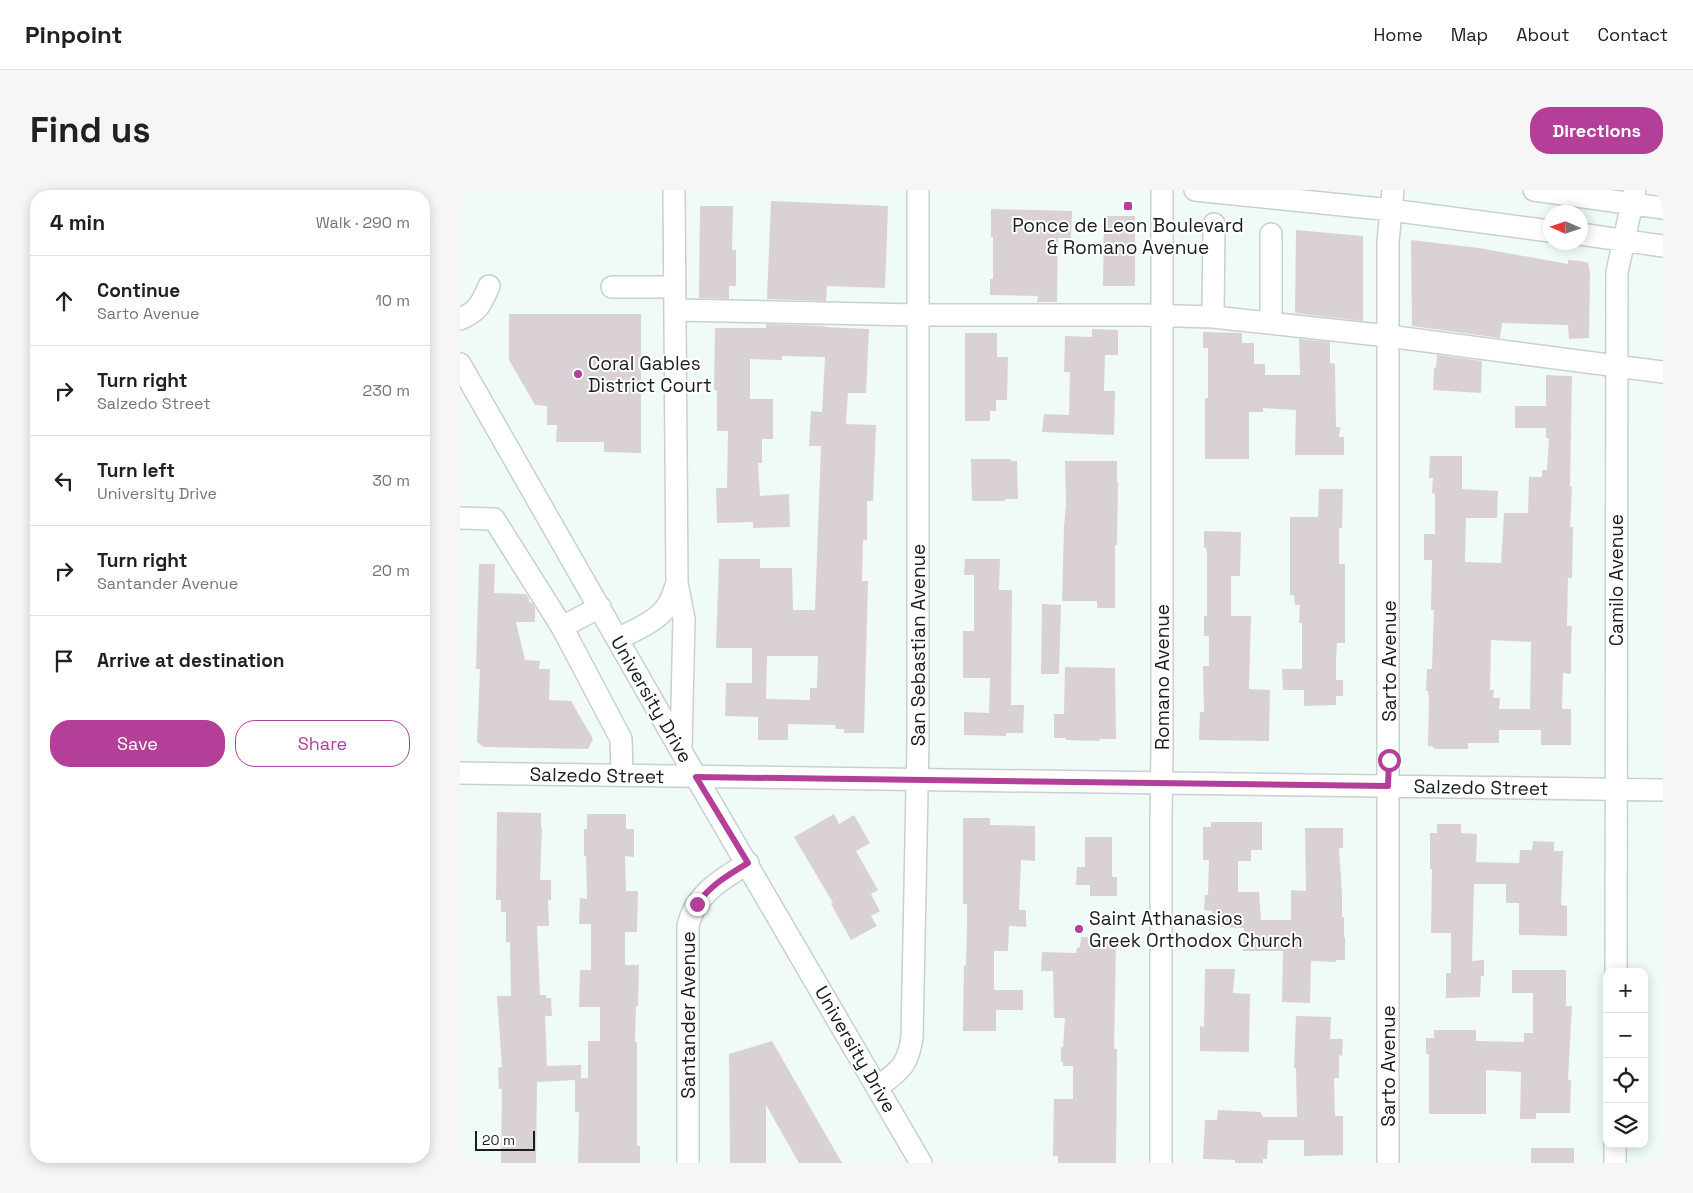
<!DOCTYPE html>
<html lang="en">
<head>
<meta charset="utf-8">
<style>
  :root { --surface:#fff; --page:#f6f6f6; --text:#202124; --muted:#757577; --line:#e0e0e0; --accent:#b43f98 }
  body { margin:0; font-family:"Space Grotesk",sans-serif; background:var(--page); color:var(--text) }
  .controls { position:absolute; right:15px; bottom:15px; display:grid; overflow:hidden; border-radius:10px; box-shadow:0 2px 12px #0003 }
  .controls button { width:45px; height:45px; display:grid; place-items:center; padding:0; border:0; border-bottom:1px solid var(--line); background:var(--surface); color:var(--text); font:25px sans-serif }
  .compass { position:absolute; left:1083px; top:15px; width:45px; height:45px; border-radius:50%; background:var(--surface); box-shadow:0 2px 12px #0003; rotate:273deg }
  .scale { position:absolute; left:15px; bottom:12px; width:60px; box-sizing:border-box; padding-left:5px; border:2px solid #1a1e1d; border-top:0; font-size:14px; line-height:18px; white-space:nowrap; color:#1a1e1d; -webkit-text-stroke:4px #fff; paint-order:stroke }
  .stop { position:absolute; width:15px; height:15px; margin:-11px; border:4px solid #b43f98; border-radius:50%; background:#fff }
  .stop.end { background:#b43f98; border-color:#fff; box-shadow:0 1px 5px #0008 }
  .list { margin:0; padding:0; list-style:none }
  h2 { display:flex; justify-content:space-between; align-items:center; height:65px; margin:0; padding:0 20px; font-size:21px }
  h2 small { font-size:16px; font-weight:400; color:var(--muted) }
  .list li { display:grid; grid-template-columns:32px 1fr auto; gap:15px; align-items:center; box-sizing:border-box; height:90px; padding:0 20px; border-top:1px solid var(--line) }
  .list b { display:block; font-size:19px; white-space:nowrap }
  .list p { margin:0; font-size:16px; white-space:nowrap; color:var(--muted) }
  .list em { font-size:16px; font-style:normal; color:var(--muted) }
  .actions { display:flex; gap:10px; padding:15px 20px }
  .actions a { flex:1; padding:11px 0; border:1px solid var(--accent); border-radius:20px; text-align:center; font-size:18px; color:var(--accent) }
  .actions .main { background:var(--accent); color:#fff }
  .icon { flex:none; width:28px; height:28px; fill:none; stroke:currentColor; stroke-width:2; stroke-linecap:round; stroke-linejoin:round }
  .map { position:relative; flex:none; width:1203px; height:973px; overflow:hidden; border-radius:20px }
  header { display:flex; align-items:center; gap:30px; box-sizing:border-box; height:70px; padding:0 25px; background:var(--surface); border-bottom:1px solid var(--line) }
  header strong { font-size:24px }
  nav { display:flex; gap:28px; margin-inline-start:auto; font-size:18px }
  .intro { display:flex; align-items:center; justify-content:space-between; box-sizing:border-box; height:120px; padding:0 30px }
  h1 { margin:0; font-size:35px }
  .button { padding:12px 22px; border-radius:20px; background:var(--accent); color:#fff; font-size:18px; font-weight:700 }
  main { display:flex; gap:30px; padding:0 30px }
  aside { flex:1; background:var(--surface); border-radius:20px; box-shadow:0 2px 12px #0003 }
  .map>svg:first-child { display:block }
  .building { fill:#dad1d7; fill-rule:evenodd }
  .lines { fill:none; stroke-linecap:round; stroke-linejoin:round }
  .minor-casing { stroke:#c7d1cf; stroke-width:24 }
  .minor { stroke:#fff; stroke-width:21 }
  .route { stroke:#b43f98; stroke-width:6 }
  .poi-dot { fill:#b43f98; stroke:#fff; stroke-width:2 }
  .labels { text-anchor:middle; stroke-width:4; stroke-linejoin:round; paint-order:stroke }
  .poi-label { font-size:19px; fill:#1a1e1d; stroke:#fff; text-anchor:start }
  .street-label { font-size:19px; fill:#1a1e1d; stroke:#fff }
</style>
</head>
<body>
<header>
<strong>Pinpoint</strong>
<nav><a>Home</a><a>Map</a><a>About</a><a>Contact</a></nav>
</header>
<div class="intro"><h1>Find us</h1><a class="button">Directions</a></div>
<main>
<aside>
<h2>4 min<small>Walk · 290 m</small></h2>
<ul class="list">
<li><svg class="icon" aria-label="ahead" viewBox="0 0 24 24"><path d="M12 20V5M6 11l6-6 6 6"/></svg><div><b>Continue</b><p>Sarto Avenue</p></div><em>10 m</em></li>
<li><svg class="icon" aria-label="right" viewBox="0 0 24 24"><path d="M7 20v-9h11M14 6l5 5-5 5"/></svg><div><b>Turn right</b><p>Salzedo Street</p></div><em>230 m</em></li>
<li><svg class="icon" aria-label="left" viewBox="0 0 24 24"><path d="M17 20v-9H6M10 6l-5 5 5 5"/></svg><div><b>Turn left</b><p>University Drive</p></div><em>30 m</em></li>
<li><svg class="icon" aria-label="right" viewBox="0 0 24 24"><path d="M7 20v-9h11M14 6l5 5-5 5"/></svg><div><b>Turn right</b><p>Santander Avenue</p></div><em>20 m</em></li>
<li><svg class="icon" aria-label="arrive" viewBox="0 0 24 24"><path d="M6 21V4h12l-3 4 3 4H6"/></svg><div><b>Arrive at destination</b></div></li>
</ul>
<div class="actions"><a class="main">Save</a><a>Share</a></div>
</aside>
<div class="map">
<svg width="1203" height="973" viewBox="0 0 1203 973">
  <rect width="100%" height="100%" fill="#f0fbf8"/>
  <!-- building -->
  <path class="building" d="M 311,11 L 428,16 L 425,98 L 367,96 L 366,111 L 307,109 Z
    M 240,16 L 273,16 L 272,60 L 276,60 L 276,96 L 269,96 L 269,109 L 239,108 Z
    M 531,19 L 612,21 L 611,48 L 598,48 L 597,112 L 577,112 L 578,106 L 530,105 L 530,89 L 533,89 L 533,47 L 531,47 Z
    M 644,26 L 675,26 L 675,96 L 643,96 Z
    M 836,40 L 903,46 L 903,131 L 835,123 Z
    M 951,50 L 1019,58 L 1108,74 L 1108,70 L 1121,71 L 1128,73 L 1130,83 L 1129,148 L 1109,149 L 1108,135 L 1042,133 L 1040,148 L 952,136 Z
    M 49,124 L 181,124 L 181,263 L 144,262 L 144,252 L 96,252 L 97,235 L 87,235 L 87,216 L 75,215 L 49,170 Z
    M 306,134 L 365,136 L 365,137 L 409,139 L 406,203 L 388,203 L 386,234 L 416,235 L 413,311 L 407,311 L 407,350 L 403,350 L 402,391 L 408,391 L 404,543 L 384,543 L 384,539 L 376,539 L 375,535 L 328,534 L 328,550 L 298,550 L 298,527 L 265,526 L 266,493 L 292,493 L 292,458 L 256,458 L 259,369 L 300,369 L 300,378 L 332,378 L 333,420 L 355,420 L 361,256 L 349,256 L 351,221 L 362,222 L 365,167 L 322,166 L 322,170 L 290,169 L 290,209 L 313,209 L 313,249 L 302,249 L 302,273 L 298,273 L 300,306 L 329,304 L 330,337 L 293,338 L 293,332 L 257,333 L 256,298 L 267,298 L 268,241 L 257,241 L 257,200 L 254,200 L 255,138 L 306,138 ZM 307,466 L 358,466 L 357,498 L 350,498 L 350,510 L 306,509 Z
    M 632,139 L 658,140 L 658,165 L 645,165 L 644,201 L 655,201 L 654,245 L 582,242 L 584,224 L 609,225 L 610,182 L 604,182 L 605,146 L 632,147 Z
    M 743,142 L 782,143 L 782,153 L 794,153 L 794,174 L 805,174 L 805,185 L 840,185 L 839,149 L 870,152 L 870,173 L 875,174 L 876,237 L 880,237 L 879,247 L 884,247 L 884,265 L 835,265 L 836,220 L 803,218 L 803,222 L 789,222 L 789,269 L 745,269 L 745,208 L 748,208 L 748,158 L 743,158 Z
    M 505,143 L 537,143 L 537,167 L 548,167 L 547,210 L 536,210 L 536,221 L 530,221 L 530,231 L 505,231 Z
    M 977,165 L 1022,171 L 1021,203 L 973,200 L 974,178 L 976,178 Z
    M 1086,185 L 1112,186 L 1110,297 L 1112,297 L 1110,337 L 1113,337 L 1112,388 L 1108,388 L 1107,436 L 1112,436 L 1111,453 L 1111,484 L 1103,483 L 1102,519 L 1111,519 L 1111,555 L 1081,555 L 1081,540 L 1039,540 L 1039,553 L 1008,553 L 1008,559 L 974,559 L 974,557 L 968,556 L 969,510 L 968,501 L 966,501 L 967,479 L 972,479 L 974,420 L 971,420 L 972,370 L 964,370 L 964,344 L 975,344 L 975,304 L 972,303 L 973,288 L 969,288 L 970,266 L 1002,266 L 1002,299 L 1038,301 L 1037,328 L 1006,328 L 1005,372 L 1041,373 L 1044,323 L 1068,323 L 1069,287 L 1082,287 L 1082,280 L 1087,280 L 1089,248 L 1086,248 L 1086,238 L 1055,238 L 1055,216 L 1086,216 ZM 1031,450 L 1071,452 L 1070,519 L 1039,519 L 1040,508 L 1033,508 L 1034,500 L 1030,500 Z
    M 511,269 L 551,269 L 551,271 L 557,271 L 558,309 L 545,309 L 545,311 L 512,311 Z
    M 605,271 L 657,271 L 657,292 L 658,292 L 657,355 L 655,355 L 655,418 L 637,418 L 637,411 L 602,411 L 604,337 L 606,314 Z
    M 859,299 L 883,299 L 882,338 L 879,338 L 879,374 L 885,374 L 885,453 L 877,453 L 876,472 L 876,490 L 883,490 L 883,506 L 876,506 L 876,515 L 844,516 L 844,500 L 823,500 L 822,479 L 842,479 L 842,433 L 839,433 L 840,415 L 835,415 L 834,405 L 830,405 L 830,327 L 858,327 Z
    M 744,341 L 781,342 L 780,386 L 771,386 L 771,426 L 791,426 L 789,499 L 810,500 L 809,551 L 739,550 L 740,522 L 744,522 L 743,476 L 749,476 L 749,446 L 744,446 L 744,426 L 747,426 L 747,364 L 746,358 L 744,358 Z
    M 505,369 L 540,369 L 539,400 L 552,400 L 551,515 L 564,515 L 563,543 L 546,543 L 546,546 L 504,545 L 504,522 L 529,523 L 530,488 L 503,488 L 503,441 L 514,441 L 514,385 L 504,385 Z
    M 19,374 L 35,374 L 34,403 L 66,404 L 69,409 L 69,412 L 72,413 L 75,417 L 75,432 L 56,432 L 65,470 L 80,471 L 79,479 L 90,479 L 89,510 L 111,511 L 133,549 L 128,559 L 24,557 L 17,552 L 20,479 L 16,479 Z
    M 582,414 L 601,415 L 599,484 L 581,484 Z
    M 605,477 L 655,478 L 656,549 L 639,549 L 640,551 L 606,550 L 606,548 L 594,548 L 594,524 L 604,524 Z
    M 37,622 L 81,623 L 81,637 L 82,638 L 80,690 L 91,690 L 91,710 L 88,710 L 89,736 L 77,736 L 80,805 L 86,805 L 86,808 L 91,808 L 92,826 L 85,826 L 87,876 L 121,875 L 121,888 L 128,888 L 128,851 L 140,851 L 140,817 L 119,817 L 120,780 L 131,780 L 131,734 L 119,734 L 120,708 L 127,709 L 126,666 L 124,666 L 124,639 L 127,639 L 127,624 L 166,624 L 166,639 L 174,639 L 174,667 L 165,666 L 166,701 L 178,701 L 177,742 L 165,742 L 165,775 L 179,775 L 178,816 L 176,816 L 175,852 L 177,852 L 177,956 L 180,956 L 180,973 L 118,973 L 119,922 L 115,922 L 115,890 L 77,892 L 76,973 L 41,973 L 42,899 L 39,899 L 38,878 L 42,877 L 37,806 L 51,806 L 50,752 L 46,752 L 46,722 L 41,722 L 41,710 L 36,710 Z
    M 374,624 L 379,634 L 394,625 L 410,653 L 396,661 L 418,700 L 411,704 L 420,721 L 411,726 L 417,736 L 391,750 L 371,714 L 373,713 L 334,647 Z
    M 503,628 L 530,628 L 530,635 L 575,636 L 575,671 L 561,670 L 559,720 L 566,720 L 566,737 L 549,736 L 548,761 L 534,761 L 534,800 L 563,800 L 563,820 L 536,820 L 536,841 L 503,841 L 504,775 L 506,775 L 507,736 L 507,714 L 503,714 Z
    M 751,632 L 802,632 L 802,660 L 791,660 L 791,671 L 778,671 L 778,702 L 799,702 L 801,730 L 831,730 L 831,700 L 846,701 L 845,638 L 883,638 L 883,658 L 879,658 L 882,703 L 882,727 L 884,727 L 884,747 L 885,747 L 885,770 L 876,770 L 876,772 L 851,771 L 850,813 L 822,812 L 823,761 L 783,761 L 784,738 L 758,737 L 758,726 L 752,726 L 752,721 L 744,720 L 745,705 L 748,705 L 749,670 L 743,670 L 743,637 L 751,637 Z
    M 977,634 L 1001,634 L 1001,643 L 1017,644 L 1016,672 L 1059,673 L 1060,660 L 1072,660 L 1073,651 L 1094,652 L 1094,661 L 1103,661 L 1101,715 L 1107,716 L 1107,746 L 1059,745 L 1059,713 L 1046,713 L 1046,694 L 1014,694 L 1012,771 L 1024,770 L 1024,786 L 1021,786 L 1020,807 L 986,808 L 986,783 L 991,783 L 991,743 L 971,743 L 972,679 L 970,679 L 970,643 L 977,643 Z
    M 625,647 L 652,647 L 652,687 L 657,687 L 657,706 L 630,706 L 630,695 L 616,695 L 617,677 L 625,677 Z
    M 621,747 L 645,748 L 645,750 L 648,750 L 648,753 L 656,753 L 654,859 L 657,859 L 656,973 L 598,973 L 598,966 L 593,966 L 594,909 L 613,909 L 613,876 L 603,876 L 603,872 L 601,872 L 601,857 L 603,857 L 605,828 L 594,828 L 593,781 L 581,781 L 582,762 L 616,763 L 617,758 L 620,757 Z
    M 745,779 L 775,779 L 773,803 L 790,804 L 789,862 L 740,861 L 740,836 L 744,837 Z
    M 1052,780 L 1106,780 L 1106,816 L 1112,816 L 1108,890 L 1111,890 L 1110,923 L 1076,923 L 1076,929 L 1060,929 L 1061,882 L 1026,880 L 1026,924 L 969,924 L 969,864 L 966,864 L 966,848 L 974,848 L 974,840 L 1016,840 L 1016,851 L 1064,852 L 1064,843 L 1073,843 L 1073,803 L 1052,803 Z
    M 836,826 L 871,827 L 870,849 L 883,849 L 882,866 L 879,865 L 879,888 L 874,888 L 875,926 L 883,926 L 883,965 L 844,966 L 844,950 L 808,950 L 807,969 L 803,969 L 803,973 L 775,973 L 775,970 L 743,969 L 745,930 L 757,930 L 758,920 L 801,922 L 801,925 L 803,925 L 803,927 L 837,927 L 836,878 L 834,878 Z
    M 312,851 L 382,973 L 339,973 L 306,915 L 306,973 L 270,973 L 269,864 Z
    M 1071,958 L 1114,958 L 1114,973 L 1071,973 Z"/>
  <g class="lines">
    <!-- minor casing -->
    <g class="minor-casing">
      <path id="minor" d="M 214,0 L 217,393 L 224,429 L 221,559
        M 735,0 L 931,20 L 1090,41
        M 1074,0 L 1203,18
        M 1120,44 L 1203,56
        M 152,97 L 215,97
        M 215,120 L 457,125 L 681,125 L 753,127 L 928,146 L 1203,182
        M 753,127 L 754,34
        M 0,129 C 19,121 21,114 29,96
        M 811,133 L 811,44
        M 0,174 L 236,587 L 461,973
        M 0,328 L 34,329 L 102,437 L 140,417
        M 102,437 L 161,549 L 162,585
        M 158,449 C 174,440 197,432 208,415 C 212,409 214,401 217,393
        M 0,583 L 1203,600
        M 1156,782 L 1157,82 L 1175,0
        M 418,897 C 440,880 448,876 452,847 L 458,551 L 458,0
        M 228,973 L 228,736 C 235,704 262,689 288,673
        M 701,973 L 701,630 L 702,558 L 702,0
        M 928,973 L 928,52 L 933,0
        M 1155,973 L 1155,954"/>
    </g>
    <!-- minor -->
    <use href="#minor" class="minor"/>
  </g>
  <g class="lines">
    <!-- route -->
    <path class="route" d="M 237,714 C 251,695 268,685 288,673 L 236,587 L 928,596 L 929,570"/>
  </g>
  <!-- markers -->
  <g class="poi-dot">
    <rect x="663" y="11" width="10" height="10" rx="2.5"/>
    <circle cx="118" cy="184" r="5"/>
    <circle cx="619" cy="739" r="5"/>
  </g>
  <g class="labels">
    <!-- poi labels -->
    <g class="poi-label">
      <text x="668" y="42" text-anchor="middle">Ponce de Leon Boulevard<tspan x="668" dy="22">&amp; Romano Avenue</tspan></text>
      <text x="128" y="180">Coral Gables<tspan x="128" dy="22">District Court</tspan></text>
      <text x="629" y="735">Saint Athanasios<tspan x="629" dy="22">Greek Orthodox Church</tspan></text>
    </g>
    <!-- street labels -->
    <g class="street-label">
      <text transform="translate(1156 390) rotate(-90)" y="7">Camilo Avenue</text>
      <text transform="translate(458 455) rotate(-90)" y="7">San Sebastian Avenue</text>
      <text transform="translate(929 471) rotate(-90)" y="7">Sarto Avenue</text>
      <text transform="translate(702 487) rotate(-90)" y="7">Romano Avenue</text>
      <text transform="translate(192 509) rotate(60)" y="7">University Drive</text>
      <text transform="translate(137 585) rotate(1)" y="7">Salzedo Street</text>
      <text transform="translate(1021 597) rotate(1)" y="7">Salzedo Street</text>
      <text transform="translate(228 825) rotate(-90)" y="7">Santander Avenue</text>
      <text transform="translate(396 859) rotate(60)" y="7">University Drive</text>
      <text transform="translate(928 876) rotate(-90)" y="7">Sarto Avenue</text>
    </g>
  </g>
</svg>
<div class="controls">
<button>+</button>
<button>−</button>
<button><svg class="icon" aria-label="locate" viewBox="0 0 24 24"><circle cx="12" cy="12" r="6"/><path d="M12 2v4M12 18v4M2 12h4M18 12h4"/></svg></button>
<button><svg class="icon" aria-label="layers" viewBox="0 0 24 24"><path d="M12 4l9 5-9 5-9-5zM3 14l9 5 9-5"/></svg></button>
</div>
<svg class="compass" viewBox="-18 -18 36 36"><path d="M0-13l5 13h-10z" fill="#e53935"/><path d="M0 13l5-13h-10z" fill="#757577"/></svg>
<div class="scale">20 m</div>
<div class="stop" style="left:929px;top:570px"></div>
<div class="stop end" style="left:237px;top:714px"></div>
</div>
</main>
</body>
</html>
